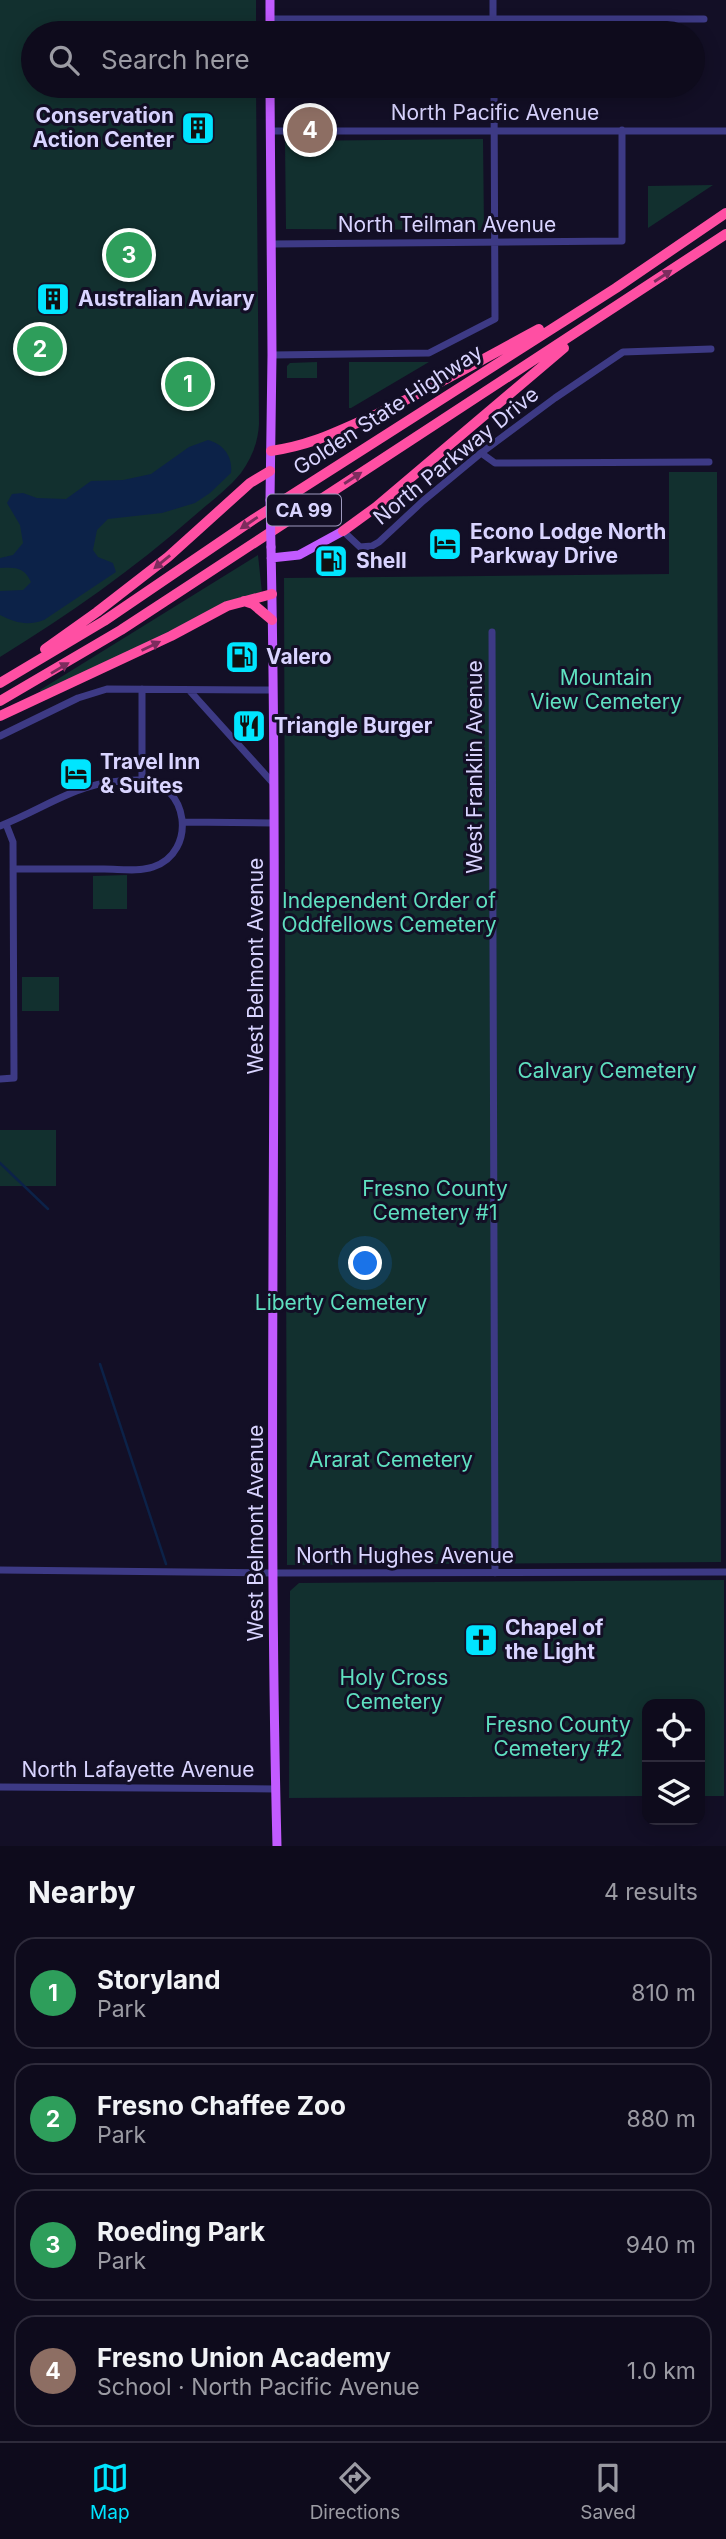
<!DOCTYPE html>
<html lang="en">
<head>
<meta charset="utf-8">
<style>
  :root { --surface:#0e0b1c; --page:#1c1929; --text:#f1f3f6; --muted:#9b9ba3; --line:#2e2b3b; --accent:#00e5ff }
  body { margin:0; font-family:Inter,sans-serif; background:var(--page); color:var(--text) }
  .controls { position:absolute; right:21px; bottom:21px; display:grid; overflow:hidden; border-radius:14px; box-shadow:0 4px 18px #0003 }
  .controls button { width:63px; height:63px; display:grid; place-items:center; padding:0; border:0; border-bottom:2px solid var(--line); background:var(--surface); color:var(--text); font:35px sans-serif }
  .you { position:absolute; left:366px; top:1264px; width:24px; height:24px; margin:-18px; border:5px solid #fff; border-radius:50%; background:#1a73e8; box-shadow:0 0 0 10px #1a73e833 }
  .badge { display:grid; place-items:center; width:46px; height:46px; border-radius:50%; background:var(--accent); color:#fff; font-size:23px; font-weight:700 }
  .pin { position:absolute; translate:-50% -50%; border:4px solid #fff; box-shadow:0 2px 7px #0006 }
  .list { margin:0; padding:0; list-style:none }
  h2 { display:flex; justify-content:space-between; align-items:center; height:91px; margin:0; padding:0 28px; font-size:30px }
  h2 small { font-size:23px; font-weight:400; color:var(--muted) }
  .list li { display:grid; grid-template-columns:46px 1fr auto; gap:21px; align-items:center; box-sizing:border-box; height:112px; margin:0 14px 14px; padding:0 14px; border:2px solid var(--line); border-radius:21px }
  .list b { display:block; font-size:26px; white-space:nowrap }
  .list p { margin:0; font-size:23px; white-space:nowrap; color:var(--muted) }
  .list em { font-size:23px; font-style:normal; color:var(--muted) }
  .icon { flex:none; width:38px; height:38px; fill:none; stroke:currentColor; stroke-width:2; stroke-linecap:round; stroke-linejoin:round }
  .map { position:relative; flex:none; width:726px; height:1846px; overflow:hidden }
  .search { position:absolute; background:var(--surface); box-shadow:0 4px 18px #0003; left:21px; right:21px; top:21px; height:77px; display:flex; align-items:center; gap:18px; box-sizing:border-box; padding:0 24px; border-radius:38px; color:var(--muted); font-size:26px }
  .sheet { height:595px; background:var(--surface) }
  nav { display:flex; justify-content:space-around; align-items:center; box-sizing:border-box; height:98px; border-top:2px solid var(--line); background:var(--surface); font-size:19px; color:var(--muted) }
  nav a { display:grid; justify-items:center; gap:4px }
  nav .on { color:var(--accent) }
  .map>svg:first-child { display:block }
  .green { fill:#12302f }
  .water { fill:#0c2248 }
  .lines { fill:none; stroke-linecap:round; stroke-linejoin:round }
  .stream { stroke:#0c2248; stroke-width:2.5 }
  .minor { stroke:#3d3a85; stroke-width:7 }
  .major { stroke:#c25bff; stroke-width:9 }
  .highway { stroke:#ff4fa3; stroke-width:10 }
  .major-bridge { stroke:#c25bff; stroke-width:9 }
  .oneway { fill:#7d2c5e }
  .labels { text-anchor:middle; stroke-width:6; stroke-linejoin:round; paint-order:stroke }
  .shield { fill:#130f26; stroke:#9e99be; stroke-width:2 }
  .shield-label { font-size:19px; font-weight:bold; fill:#d9d4ff }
  .street-label { font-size:21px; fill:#d9d4ff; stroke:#130f26 }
  .poi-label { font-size:21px; font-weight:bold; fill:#d9d4ff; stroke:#130f26; text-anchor:start }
  .park-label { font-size:21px; fill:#5fe0c0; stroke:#130f26 }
</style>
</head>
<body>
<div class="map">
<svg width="726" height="1846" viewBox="0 0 726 1846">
  <rect width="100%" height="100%" fill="#130f26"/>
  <!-- green -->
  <path class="green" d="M 0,0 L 256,0 L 256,33 L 33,33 L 33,86 L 256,86 L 259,424 C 258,442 252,458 241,473 C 228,489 210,502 194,516 C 134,569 68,615 0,657 Z
    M 286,28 L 330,28 L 330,33 L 283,33 Z
    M 483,139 L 484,230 L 286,229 L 285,141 Z
    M 713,185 L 648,228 L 648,186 Z
    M 317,362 L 317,378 L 287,378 L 287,366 L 290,363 Z
    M 349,362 L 429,362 L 351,408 L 349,408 Z
    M 669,472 L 717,472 L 721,1562 L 287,1565 L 284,578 L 669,574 Z
    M 258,555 L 262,593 L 43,697 L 40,690 Z
    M 127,875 L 127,909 L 93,909 L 93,876 Z
    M 22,977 L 59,977 L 59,1011 L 22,1011 Z
    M 0,1130 L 56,1130 L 56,1186 L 0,1186 Z
    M 724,1580 L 724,1796 L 700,1796 L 700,1704 L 647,1704 L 647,1796 L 289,1798 L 290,1591 L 299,1583 Z"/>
  <!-- water -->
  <path class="water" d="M 208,440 C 223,444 233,456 231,473 L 210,493 L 195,503 L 162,513 L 108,519 L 97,530 L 93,550 L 98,557 L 113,563 L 116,572 L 44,620 C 27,626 16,623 0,615 L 0,591 L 23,590 L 31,582 C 24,567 16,567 0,568 L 0,558 L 13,555 L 23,543 L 20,525 L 7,503 L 12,494 L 23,493 L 37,498 L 66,499 L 91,481 L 123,480 L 151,474 L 189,447 Z"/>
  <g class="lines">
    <!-- stream -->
    <path class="stream" d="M 0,1163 L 48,1209
      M 100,1364 L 166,1564"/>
    <!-- minor -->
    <path class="minor" d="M 493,0 L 493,33
      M 270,19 L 704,19
      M 271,131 L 726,131
      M 272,244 L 622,241 L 622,130
      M 272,355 L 429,353 L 495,319 L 494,86
      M 481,453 L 495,463 L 709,462
      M 343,531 L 360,547 L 372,546 L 379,542 L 423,501 L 481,453 L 555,398 L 623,352 L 711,349
      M 492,632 L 495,1573
      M 142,689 L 142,780
      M 189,690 L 273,783
      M 0,736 L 78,698 L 107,689 L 273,690
      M 184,822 L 273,823
      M 0,826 C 53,805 79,779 141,780 C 189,782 198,852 153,867 C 138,872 120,869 104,869 C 74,869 44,869 13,869
      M 0,1079 L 14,1078 L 13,842 L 6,824
      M 0,1570 L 273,1573 L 726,1572
      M 0,1787 L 276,1789"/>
    <!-- major -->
    <path class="major" d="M 270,0 L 270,33
      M 270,500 L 272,355 L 270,86
      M 271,547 C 280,980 266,1413 277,1846
      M 271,558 L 299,555 L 343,531"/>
    <!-- highway -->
    <path class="highway" d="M 271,451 C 313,445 338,431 377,414 C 432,388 485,358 539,329
      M 343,531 L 376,507 L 564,348
      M 244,601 L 253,604 L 272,620
      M 45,649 L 97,612 L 168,557 L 250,483 L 270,471
      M 0,683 L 104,621 L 254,519 L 616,288 L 726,213
      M 0,701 L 121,630 L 726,234
      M 0,716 L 171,636 L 227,606 L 272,594"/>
    <!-- major-bridge -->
    <path class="major-bridge" d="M 270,500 L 271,547"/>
  </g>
  <!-- one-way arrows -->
  <defs><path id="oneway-solid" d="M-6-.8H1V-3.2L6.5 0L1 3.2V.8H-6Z" transform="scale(1.75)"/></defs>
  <g class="oneway">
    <use href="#oneway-solid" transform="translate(663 276) rotate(-33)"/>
    <use href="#oneway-solid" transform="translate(353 478) rotate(-33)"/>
    <use href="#oneway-solid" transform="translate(249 523) rotate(146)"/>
    <use href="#oneway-solid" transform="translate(162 562) rotate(141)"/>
    <use href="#oneway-solid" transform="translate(151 646) rotate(-26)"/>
    <use href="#oneway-solid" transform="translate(60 668) rotate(-31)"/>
  </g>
  <!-- icons -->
  <defs>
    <g id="building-square" transform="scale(1.75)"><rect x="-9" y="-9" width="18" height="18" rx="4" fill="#00e5ff" stroke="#130f26"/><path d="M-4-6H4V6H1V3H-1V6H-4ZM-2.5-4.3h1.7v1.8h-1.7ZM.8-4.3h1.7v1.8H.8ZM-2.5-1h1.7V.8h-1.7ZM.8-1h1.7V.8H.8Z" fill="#111"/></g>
    <g id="hotel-square" transform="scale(1.75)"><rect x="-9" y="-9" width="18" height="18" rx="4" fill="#00e5ff" stroke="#130f26"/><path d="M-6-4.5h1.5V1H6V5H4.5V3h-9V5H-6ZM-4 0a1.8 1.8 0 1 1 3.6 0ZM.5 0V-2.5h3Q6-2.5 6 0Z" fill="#111"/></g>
    <g id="fuel-square" transform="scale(1.75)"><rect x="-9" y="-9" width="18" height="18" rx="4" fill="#00e5ff" stroke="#130f26"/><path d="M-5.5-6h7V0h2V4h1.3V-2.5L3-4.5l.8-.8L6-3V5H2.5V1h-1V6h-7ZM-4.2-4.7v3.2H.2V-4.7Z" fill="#111"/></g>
    <g id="restaurant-square" transform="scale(1.75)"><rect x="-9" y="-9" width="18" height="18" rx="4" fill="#00e5ff" stroke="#130f26"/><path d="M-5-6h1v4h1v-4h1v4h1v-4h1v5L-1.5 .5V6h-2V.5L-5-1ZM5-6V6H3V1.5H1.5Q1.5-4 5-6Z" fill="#111"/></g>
    <g id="church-square" transform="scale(1.75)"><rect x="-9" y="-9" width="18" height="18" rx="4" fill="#00e5ff" stroke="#130f26"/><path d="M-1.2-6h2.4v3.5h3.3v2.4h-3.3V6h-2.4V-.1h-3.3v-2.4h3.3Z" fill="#111"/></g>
  </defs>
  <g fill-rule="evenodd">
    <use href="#building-square" x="198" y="128"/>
    <use href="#building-square" x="53" y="299"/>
    <use href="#hotel-square" x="445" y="544"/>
    <use href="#fuel-square" x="331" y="561"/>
    <use href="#fuel-square" x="242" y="657"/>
    <use href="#restaurant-square" x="249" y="726"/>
    <use href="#hotel-square" x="76" y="774"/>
    <use href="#church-square" x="481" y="1640"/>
  </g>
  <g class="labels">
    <!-- shield labels -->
    <rect class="shield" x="267" y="494.5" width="74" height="31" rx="5"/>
    <g class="shield-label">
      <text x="304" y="517">CA 99</text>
    </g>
    <!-- street labels -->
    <g class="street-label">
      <text x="495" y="120">North Pacific Avenue</text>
      <text x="447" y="232">North Teilman Avenue</text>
      <text transform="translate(388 410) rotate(-33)" y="7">Golden State Highway</text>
      <text transform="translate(456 456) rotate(-39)" y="7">North Parkway Drive</text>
      <text transform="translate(475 767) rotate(-90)" y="7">West Franklin Avenue</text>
      <text transform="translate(256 966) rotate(-90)" y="7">West Belmont Avenue</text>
      <text transform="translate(256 1533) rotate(-90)" y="7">West Belmont Avenue</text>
      <text x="405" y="1563">North Hughes Avenue</text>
      <text x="138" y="1777">North Lafayette Avenue</text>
    </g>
    <!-- poi labels -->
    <g class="poi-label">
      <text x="174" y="123" text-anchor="end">Conservation<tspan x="174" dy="24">Action Center</tspan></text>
      <text x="78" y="306">Australian Aviary</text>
      <text x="470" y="539">Econo Lodge North<tspan x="470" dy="24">Parkway Drive</tspan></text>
      <text x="356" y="568">Shell</text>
      <text x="266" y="664">Valero</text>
      <text x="274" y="733">Triangle Burger</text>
      <text x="100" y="769">Travel Inn<tspan x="100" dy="24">&amp; Suites</tspan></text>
      <text x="505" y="1635">Chapel of<tspan x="505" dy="24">the Light</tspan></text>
    </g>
    <!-- park labels -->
    <g class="park-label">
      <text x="606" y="685">Mountain<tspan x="606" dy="24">View Cemetery</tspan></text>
      <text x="389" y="908">Independent Order of<tspan x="389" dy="24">Oddfellows Cemetery</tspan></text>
      <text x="607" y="1078">Calvary Cemetery</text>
      <text x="435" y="1196">Fresno County<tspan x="435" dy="24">Cemetery #1</tspan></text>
      <text x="341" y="1310">Liberty Cemetery</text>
      <text x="391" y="1467">Ararat Cemetery</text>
      <text x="394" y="1685">Holy Cross<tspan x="394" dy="24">Cemetery</tspan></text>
      <text x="558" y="1732">Fresno County<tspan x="558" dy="24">Cemetery #2</tspan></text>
    </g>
  </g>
</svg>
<div class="controls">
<button><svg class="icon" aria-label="locate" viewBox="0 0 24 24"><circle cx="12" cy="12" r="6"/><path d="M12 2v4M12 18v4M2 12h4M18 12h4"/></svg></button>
<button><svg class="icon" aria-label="layers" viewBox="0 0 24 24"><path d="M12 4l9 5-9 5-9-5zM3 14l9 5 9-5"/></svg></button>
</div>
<div class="you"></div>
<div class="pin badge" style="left:188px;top:384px;background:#2e9e5b">1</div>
<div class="pin badge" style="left:40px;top:349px;background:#2e9e5b">2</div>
<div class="pin badge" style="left:129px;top:255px;background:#2e9e5b">3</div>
<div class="pin badge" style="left:310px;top:130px;background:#8d6e63">4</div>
<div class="search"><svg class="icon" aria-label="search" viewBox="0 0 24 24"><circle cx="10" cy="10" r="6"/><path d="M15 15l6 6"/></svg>Search here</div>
</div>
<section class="sheet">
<h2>Nearby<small>4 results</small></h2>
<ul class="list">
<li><span class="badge" style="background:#2e9e5b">1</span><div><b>Storyland</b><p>Park</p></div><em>810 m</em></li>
<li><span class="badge" style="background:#2e9e5b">2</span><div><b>Fresno Chaffee Zoo</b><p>Park</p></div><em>880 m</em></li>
<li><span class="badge" style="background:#2e9e5b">3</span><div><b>Roeding Park</b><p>Park</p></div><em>940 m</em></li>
<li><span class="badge" style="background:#8d6e63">4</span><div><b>Fresno Union Academy</b><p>School · North Pacific Avenue</p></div><em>1.0 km</em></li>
</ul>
</section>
<nav>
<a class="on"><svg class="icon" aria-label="map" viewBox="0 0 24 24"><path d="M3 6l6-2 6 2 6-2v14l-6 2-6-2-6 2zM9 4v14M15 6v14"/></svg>Map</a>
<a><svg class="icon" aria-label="directions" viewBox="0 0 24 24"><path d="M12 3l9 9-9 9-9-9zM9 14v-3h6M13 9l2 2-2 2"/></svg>Directions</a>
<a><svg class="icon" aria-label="saved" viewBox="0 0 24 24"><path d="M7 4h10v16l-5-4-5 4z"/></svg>Saved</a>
</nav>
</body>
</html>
